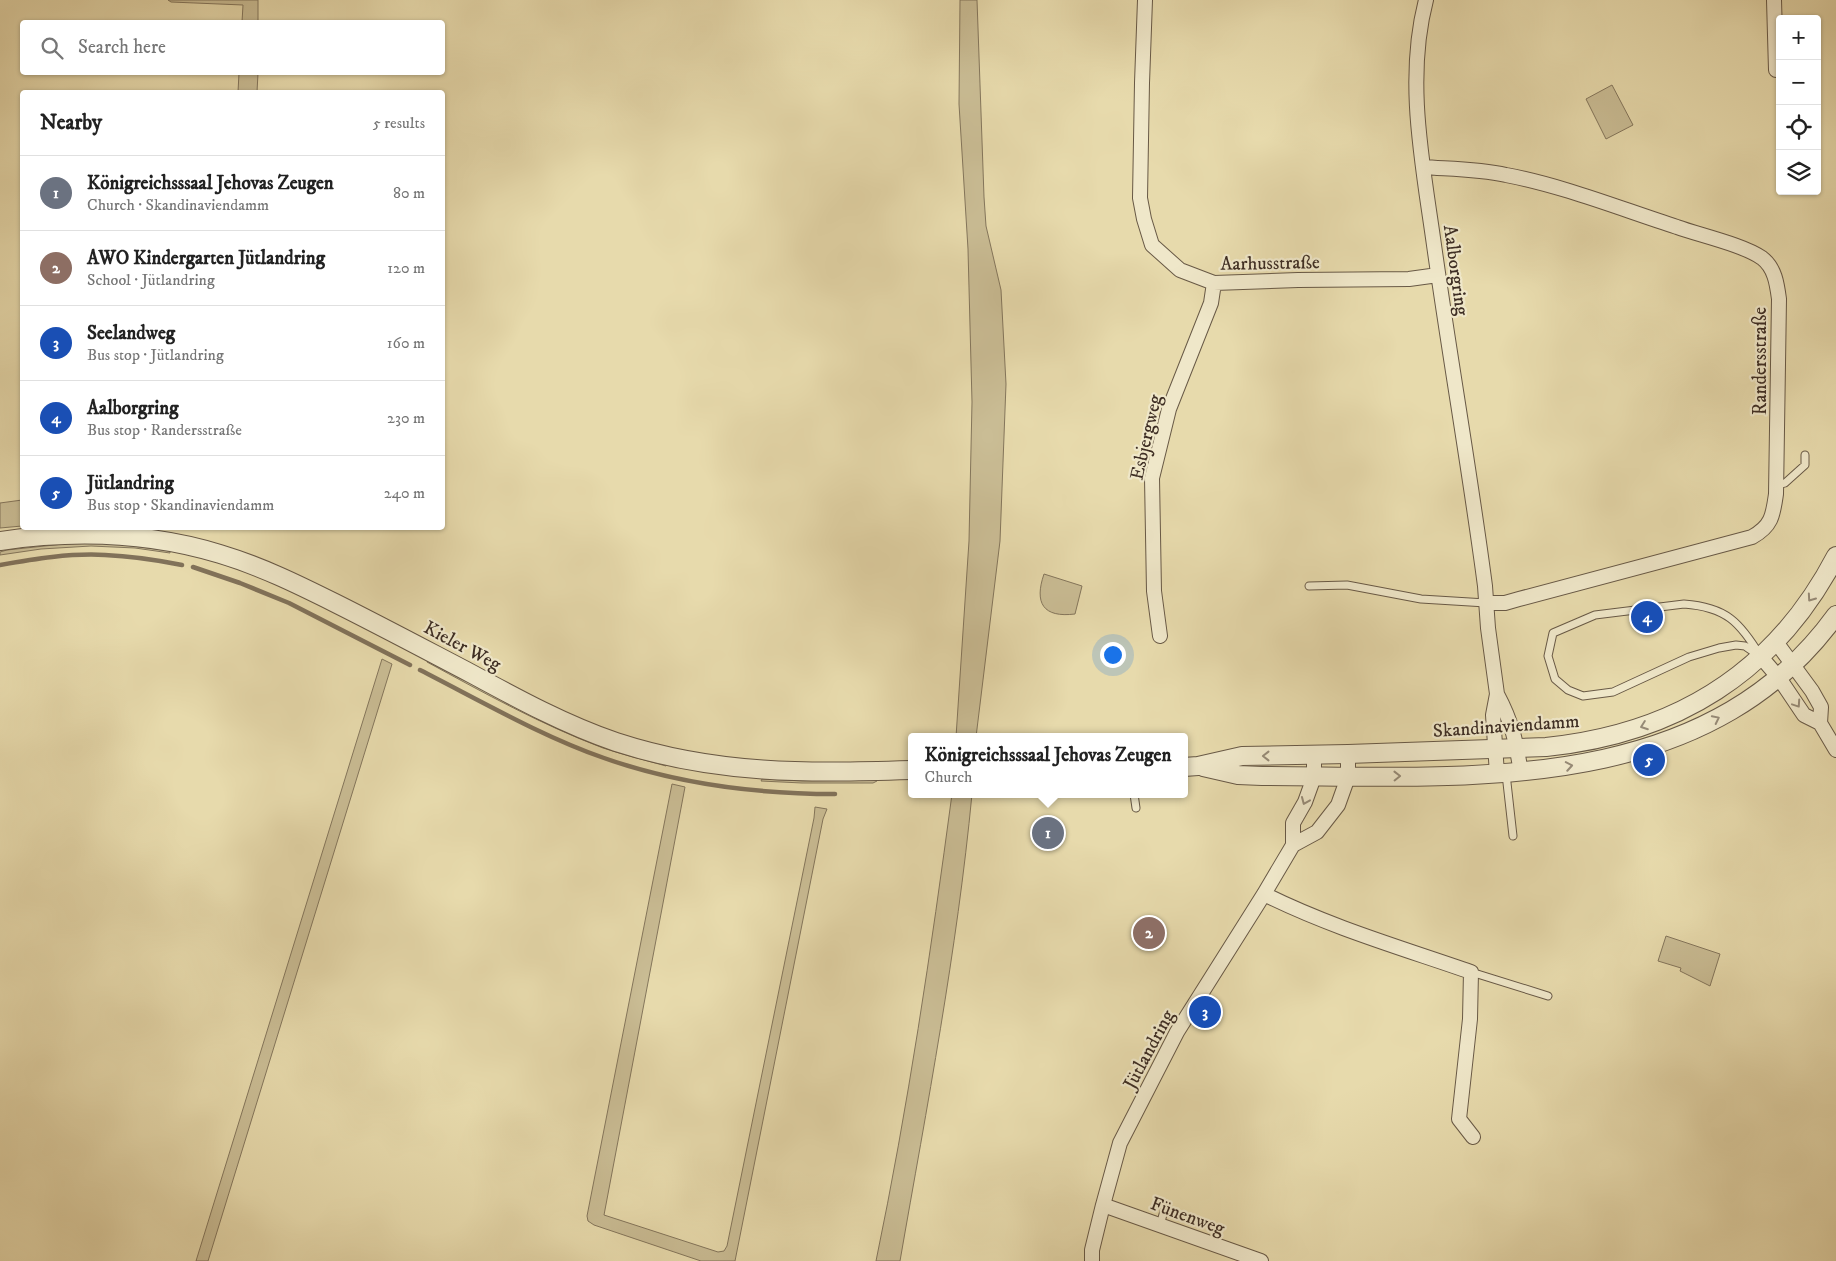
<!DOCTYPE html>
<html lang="en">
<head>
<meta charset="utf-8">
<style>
  :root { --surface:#fff; --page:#f6f6f6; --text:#222; --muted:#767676; --line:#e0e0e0; --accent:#d93025 }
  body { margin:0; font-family:"IM FELL DW Pica",serif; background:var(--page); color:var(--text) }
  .controls { position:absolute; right:15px; top:15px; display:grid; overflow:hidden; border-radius:5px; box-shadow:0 1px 4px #0004 }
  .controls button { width:45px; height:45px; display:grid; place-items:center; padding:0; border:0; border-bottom:1px solid var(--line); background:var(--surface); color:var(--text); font:25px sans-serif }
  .you { position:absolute; left:1112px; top:654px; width:18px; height:18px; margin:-12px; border:4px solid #fff; border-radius:50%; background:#1a73e8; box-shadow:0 0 0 8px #1a73e833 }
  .badge { display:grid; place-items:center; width:32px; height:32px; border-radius:50%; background:var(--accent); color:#fff; font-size:16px; font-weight:700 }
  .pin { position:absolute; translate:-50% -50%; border:2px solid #fff; box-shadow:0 1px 5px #0006 }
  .popup { position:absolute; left:908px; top:733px; width:280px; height:65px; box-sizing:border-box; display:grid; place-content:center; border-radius:5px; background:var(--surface); filter:drop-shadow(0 1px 4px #0005); font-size:16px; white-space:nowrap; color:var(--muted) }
  .popup b { font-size:19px; color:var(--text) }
  .popup::after { content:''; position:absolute; left:50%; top:100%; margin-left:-10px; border:10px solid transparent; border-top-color:var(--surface) }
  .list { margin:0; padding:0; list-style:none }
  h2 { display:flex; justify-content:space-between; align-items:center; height:65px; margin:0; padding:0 20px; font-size:21px }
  h2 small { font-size:16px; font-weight:400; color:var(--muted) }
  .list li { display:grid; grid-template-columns:32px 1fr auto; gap:15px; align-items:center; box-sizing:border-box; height:75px; padding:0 20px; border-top:1px solid var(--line) }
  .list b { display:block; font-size:19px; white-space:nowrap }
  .list p { margin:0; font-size:16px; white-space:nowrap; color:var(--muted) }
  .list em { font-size:16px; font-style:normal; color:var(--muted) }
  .icon { flex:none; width:28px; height:28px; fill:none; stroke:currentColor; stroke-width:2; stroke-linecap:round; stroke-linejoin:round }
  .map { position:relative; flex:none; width:1836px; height:1261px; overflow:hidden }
  .search { position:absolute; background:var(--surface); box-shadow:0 1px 4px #0004; left:20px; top:20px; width:425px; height:55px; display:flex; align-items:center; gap:12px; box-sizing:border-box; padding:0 18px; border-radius:5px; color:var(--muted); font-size:19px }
  .panel { position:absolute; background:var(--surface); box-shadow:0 1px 4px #0004; left:20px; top:90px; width:425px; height:440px; border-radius:5px }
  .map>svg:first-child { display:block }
  .green { fill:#cabd95; stroke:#84765c }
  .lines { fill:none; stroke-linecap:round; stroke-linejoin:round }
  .stream { stroke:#81725a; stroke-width:4.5 }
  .service-casing { stroke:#685946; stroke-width:9 }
  .minor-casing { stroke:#685946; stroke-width:16 }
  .tertiary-casing { stroke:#685946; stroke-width:20 }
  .service { stroke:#efe7c9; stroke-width:7 }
  .minor { stroke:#efe7c9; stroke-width:14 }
  .tertiary { stroke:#efe7c9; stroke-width:18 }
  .oneway { stroke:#968a76 }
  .labels { text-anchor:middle; stroke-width:4.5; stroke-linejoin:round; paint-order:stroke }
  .street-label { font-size:19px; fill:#3e2e24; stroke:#efe7c9 }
</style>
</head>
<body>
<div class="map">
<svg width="1836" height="1261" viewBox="0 0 1836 1261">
  <rect width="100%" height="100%" fill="#e7daac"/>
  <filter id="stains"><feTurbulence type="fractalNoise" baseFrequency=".004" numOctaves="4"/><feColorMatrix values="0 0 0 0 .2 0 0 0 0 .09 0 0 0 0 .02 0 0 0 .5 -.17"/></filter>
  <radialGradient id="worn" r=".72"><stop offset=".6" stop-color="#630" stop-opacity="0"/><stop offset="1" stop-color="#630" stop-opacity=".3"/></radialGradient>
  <!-- green -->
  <path class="green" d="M 168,0 L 258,0 L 258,22 L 242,22 L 243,5 L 171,2 Z
    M 960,0 L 977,0 L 984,197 L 986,226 L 1001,290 L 1006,384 L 1000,541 L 976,737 L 956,737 L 969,541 L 972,402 L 968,249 L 959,104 Z
    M 239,73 L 258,73 L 257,92 L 238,92 Z
    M 1612,85 L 1633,125 L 1606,139 L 1586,99 Z
    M 22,500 L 22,526 L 0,528 L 0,503 Z
    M 73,543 L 110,543 L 170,551 L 170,553 L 135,548 L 91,546 L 41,549 L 0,555 L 0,552 L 7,550 Z
    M 1044,574 L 1082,586 L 1075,614 C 1043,618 1034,603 1044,574 Z
    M 382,659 L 392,664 L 208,1261 L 196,1261 Z
    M 428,660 L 667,764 L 666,766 C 645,760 624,755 603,748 C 542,725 484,693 427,662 Z
    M 762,779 L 803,781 L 877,780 L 877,781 L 873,783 L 802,783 L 761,781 Z
    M 672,784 L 685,787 L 604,1215 L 718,1252 L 724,1251 L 727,1246 L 814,818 L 815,807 L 827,809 L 823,819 L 735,1261 L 701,1261 L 594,1225 L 588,1221 L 587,1216 Z
    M 952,794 L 972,794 C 957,951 927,1106 900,1261 L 876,1261 C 908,1107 931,951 952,794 Z
    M 1666,936 L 1720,954 L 1710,986 L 1680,971 L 1681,968 L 1658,961 Z"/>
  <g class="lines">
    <!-- stream -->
    <path class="stream" d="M 0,565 C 34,559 70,553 105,555 C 130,556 157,560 182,565
      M 193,567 L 240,583 L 289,603 L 410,665
      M 420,670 C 479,700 541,736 604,758 C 678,784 757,794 835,794"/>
    <!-- service casing -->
    <g class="service-casing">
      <path id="service" d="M 1777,485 L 1785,483 L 1805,465 L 1805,455
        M 1309,586 L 1347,585 L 1421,599 L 1486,603
        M 1684,604 C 1726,607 1740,622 1761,657 L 1745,646 L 1736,645 L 1719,648 L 1689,657 L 1613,692 L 1583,696 L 1568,690 L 1555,679 L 1548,656 L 1553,633 L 1595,615 Z
        M 1506,774 L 1513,836
        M 1134,794 L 1136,808
        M 1471,972 L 1548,996
        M 1160,1225 L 1166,1204"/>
    </g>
    <!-- minor casing -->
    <g class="minor-casing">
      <path id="minor" d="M 1145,0 L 1142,83 L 1140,198 L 1144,219 L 1152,245 L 1180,270 L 1214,283 L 1298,280 L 1409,279 L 1438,275
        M 1426,0 C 1405,80 1423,165 1434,245 C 1450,359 1470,472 1485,586 L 1488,628 L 1497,694 L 1493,715 L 1497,774
        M 1774,0 L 1776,70
        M 1423,167 C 1451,169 1479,169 1506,175 C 1564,186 1621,209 1677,227 C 1699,235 1744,245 1762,258 C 1775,268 1777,284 1779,299 L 1776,494 C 1773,515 1772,526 1752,537 L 1519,599 L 1505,603 L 1486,603
        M 1160,636 L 1154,591 L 1152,478 L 1169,409 L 1211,303 L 1214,283
        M 1776,642 L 1812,691 L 1821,707 L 1820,723
        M 1761,657 L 1779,678 L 1804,715 L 1820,723 L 1836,750
        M 1497,694 C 1512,722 1516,741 1521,773
        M 1293,845 L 1317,832 L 1338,805 L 1348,777 L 1348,754
        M 1264,894 C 1330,927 1402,948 1471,972 L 1470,1019 L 1459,1119 L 1473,1137
        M 1103,1205 L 1261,1261
        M 1092,1261 L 1092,1250 L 1103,1205 L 1120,1143 L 1177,1032 L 1264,894 L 1293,845 L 1293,823 L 1305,802 L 1314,777 L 1314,755"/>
    </g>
    <!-- tertiary casing -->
    <g class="tertiary-casing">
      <path id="tertiary" d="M 0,541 C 74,530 148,532 220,554 C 260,566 297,584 335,603 C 381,626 426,650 472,674 C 518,699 566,725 616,742 C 717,775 807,773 912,770
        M 1184,767 L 1198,766 L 1242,756 L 1348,754 L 1546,747 C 1675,734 1775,673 1836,556
        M 1203,767 L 1238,775 L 1262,776 C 1462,776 1703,799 1836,615"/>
    </g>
    <!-- service -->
    <use href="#service" class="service"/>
    <!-- minor -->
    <use href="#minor" class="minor"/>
    <!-- tertiary -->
    <use href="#tertiary" class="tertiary"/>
  </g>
  <!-- one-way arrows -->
  <defs><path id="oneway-chevron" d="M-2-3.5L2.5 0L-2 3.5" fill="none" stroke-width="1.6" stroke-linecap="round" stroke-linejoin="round" transform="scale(1.25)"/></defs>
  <g class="oneway">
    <use href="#oneway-chevron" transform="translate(1811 598) rotate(125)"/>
    <use href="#oneway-chevron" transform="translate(1797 704) rotate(56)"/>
    <use href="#oneway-chevron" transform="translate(1716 719) rotate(-26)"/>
    <use href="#oneway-chevron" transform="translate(1644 726) rotate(160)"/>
    <use href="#oneway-chevron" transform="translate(1266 756) rotate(180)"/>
    <use href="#oneway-chevron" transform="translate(1569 766) rotate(-10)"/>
    <use href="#oneway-chevron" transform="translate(1397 776) rotate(-1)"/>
    <use href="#oneway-chevron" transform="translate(1305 801) rotate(113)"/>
  </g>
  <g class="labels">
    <!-- street labels -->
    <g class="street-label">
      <text transform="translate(1270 262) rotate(-1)" y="7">Aarhusstraße</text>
      <text transform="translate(1457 270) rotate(82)" y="7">Aalborgring</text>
      <text transform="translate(1759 361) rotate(-90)" y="7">Randersstraße</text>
      <text transform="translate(1145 437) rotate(-77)" y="7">Esbjergweg</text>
      <text transform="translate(463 645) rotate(28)" y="7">Kieler Weg</text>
      <text transform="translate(1506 725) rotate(-4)" y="7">Skandinaviendamm</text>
      <text transform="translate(1148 1049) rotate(-62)" y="7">Jütlandring</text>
      <text transform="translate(1188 1215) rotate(20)" y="7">Fünenweg</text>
    </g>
  </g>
  <rect width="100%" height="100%" filter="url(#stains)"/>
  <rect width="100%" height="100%" fill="url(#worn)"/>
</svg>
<div class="controls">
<button>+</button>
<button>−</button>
<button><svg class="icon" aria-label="locate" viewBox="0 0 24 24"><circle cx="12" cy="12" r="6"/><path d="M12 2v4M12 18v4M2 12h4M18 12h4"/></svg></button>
<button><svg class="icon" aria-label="layers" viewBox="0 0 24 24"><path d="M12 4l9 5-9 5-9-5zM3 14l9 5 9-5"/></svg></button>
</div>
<div class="you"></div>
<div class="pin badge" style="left:1048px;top:833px;background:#6b7280">1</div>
<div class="popup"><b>Königreichsssaal Jehovas Zeugen</b>Church</div>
<div class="pin badge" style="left:1149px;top:933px;background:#8d6e63">2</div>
<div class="pin badge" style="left:1205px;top:1012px;background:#1a4fb4">3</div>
<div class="pin badge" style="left:1647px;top:617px;background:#1a4fb4">4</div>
<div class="pin badge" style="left:1649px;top:760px;background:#1a4fb4">5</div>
<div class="search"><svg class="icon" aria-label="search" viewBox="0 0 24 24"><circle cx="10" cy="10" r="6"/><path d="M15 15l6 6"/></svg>Search here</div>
<section class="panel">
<h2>Nearby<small>5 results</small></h2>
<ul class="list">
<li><span class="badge" style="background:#6b7280">1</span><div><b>Königreichsssaal Jehovas Zeugen</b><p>Church · Skandinaviendamm</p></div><em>80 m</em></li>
<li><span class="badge" style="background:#8d6e63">2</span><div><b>AWO Kindergarten Jütlandring</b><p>School · Jütlandring</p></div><em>120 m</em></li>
<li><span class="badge" style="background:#1a4fb4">3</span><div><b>Seelandweg</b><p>Bus stop · Jütlandring</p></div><em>160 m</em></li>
<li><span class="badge" style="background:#1a4fb4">4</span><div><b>Aalborgring</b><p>Bus stop · Randersstraße</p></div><em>230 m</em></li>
<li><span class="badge" style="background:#1a4fb4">5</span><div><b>Jütlandring</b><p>Bus stop · Skandinaviendamm</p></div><em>240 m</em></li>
</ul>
</section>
</div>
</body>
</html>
